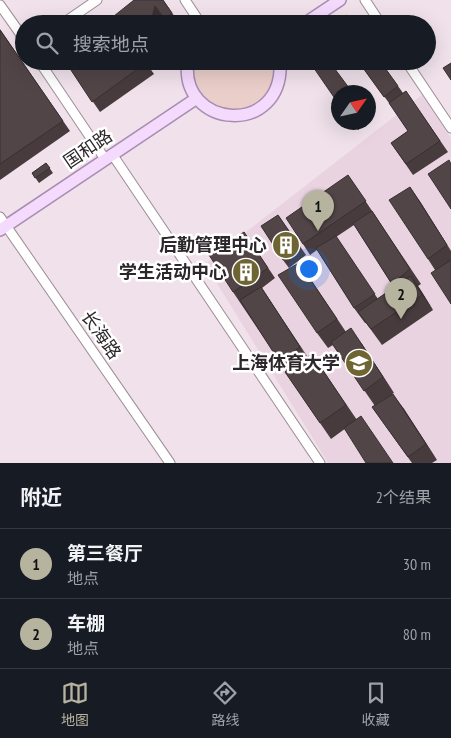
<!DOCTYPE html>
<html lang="zh">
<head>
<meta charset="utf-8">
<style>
  :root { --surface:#171b24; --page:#20242c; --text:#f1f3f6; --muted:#9ea1a6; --line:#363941; --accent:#b6b39e }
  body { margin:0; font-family:"PT Sans Narrow","Noto Sans SC",sans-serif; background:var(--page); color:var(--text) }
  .compass { position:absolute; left:331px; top:85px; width:45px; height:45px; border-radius:50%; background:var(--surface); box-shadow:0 5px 20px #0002; rotate:56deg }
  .you { position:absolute; left:308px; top:268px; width:18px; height:18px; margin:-12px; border:4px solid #fff; border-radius:50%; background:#1a73e8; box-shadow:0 0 0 8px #1a73e833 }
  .badge { display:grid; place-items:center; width:32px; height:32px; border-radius:50%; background:var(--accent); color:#111; font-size:16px; font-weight:700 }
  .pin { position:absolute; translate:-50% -41px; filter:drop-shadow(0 1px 2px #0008) }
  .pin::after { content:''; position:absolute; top:26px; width:18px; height:15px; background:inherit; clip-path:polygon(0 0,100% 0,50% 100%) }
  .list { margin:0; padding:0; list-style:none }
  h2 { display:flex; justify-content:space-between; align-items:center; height:65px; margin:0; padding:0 20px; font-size:21px }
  h2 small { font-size:16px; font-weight:400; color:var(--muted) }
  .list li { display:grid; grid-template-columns:32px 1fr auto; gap:15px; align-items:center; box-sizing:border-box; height:70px; padding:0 20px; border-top:1px solid var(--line) }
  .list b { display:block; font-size:19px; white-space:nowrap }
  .list p { margin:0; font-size:16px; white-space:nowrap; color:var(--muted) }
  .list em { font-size:16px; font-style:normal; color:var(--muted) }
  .icon { flex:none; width:28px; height:28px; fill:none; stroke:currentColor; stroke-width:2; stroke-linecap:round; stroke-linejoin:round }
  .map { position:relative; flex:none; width:451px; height:463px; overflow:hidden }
  .search { position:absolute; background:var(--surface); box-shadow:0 5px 20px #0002; left:15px; right:15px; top:15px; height:55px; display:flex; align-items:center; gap:12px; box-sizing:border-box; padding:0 18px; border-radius:28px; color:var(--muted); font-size:19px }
  .sheet { height:205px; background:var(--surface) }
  nav { display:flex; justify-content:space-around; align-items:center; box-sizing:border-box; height:70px; border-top:1px solid var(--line); background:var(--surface); font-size:14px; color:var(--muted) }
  nav a { display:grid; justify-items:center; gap:2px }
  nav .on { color:var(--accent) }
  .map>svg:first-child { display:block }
  .built { fill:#e9d3e0 }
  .green { fill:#eacec9 }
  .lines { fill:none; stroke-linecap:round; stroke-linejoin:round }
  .minor-casing { stroke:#9b8e96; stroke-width:11 }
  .major-casing { stroke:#a98cb2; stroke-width:14 }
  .minor { stroke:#fff; stroke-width:9 }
  .major { stroke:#f4dafd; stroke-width:11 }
  .wall { fill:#473b3d; fill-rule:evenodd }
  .shaded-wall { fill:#393032 }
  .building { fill:#524547; stroke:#393032 }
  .labels { text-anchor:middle; stroke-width:5; stroke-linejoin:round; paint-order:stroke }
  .street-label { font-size:18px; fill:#2c272a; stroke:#fff }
  .poi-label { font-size:18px; font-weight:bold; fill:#2c272a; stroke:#fff; text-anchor:end }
</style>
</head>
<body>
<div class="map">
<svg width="451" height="463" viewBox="0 0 451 463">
  <rect width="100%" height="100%" fill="#f0e1ea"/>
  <!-- built -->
  <path class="built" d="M 422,95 L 451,138 L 451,463 L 328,463 L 205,264 Z"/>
  <!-- green -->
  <path class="green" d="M 194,61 L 273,61 C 274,72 273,81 268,91 C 251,122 204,112 195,80 C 193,75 194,67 194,61 Z"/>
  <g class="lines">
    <!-- minor casing -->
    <g class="minor-casing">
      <path id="minor" d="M 185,0 L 201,24
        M 365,0 L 381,24
        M 0,5 L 24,39
        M 62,24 L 97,0
        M 39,61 L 105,159
        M 406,61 L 451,128
        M 112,154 L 320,463
        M 0,217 L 170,463"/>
    </g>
    <!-- major casing -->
    <g class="major-casing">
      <path id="major" d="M 229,24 L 240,24
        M 304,24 L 340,0
        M 188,61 C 178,129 285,138 280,61
        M 0,230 L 197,98"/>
    </g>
    <!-- minor -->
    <use href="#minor" class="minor"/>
    <!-- major -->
    <use href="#major" class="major"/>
  </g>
  <!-- wall -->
  <path class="wall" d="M 163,0 L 180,24 L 168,24 L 162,17 L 160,24 L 104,24 Z
    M 0,29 L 70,131 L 0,180 Z
    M 65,61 L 150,61 L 149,67 L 154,74 L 100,112 Z
    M 358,61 L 380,61 L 403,93 L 406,91 L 448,152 L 413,175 L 391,143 L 408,131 L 392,107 Z
    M 368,116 L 372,120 L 358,130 L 353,122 L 368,122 Z
    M 46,163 L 53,173 L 39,183 L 32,173 Z
    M 348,175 L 421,284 L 418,286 L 433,310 L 382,345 L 366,323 L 365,323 L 354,308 L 317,250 L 310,255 L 303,244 ZM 354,225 L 394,288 L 378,299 L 336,237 Z
    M 410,187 L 421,203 L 451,251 L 451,304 L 435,270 L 428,259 Z
    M 278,215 L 306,255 L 289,268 L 283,260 Z
    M 244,232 L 275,278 L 262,288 L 307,357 L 312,354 L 357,420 L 331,439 L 285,372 L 286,371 L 233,292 Z
    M 310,278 L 346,332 L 362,344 L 394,393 L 392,394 L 404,409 L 437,460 L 432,463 L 412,463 L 372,407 L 375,406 L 333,345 L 328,348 L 317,333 Z"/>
  <!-- shaded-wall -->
  <path class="shaded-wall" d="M 155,6 L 162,17 L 160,24 L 150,24 Z
    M 144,61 L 150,61 L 149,67 L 146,63 Z
    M 410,187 L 421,203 L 451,251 L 447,245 Z
    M 411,276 L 422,292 L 433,310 L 422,295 Z
    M 261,287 L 311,362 L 300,347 Z
    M 351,328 L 362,344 L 394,393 L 383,377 Z
    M 393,394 L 404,409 L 437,460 L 426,444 Z"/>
  <!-- building -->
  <path class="building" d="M 134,0 L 163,0 L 172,13 L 165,19 L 155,6 L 150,24 L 104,24 Z
    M 347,15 L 353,24 L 334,24 Z
    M 0,30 L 63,121 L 0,164 Z
    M 65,61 L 144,61 L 146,63 L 92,102 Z
    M 309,61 L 329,61 L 352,92 L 338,92 L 338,103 Z
    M 358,61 L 380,61 L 398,86 L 384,97 Z
    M 451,63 L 451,80 L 443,68 Z
    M 406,91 L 440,141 L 406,164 L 391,143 L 408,131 L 389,103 Z
    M 449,160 L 451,164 L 451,209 L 428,174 Z
    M 46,163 L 50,168 L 35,178 L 32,173 Z
    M 348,175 L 366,201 L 303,244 L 286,218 Z
    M 410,187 L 447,245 L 428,259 L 389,200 Z
    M 372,211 L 410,269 L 392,284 L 353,223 Z
    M 278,215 L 300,247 L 283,260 L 261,226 Z
    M 244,232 L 268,268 L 233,292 L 209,255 Z
    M 336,236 L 375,294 L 354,308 L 316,248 Z
    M 451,260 L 451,304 L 431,273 Z
    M 299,263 L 337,319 L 317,333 L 278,275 Z
    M 411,276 L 422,295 L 371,329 L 358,312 Z
    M 261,287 L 300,347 L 279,361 L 240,300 Z
    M 351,328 L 383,377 L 364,391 L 331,342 Z
    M 312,354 L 346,405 L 320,423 L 285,372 Z
    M 393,394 L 426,444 L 408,457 L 372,407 Z
    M 361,416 L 393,463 L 366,463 L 344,428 Z"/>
  <!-- icons -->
  <defs>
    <g id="building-disc" transform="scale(1.4375)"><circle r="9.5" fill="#6e6532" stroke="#fff"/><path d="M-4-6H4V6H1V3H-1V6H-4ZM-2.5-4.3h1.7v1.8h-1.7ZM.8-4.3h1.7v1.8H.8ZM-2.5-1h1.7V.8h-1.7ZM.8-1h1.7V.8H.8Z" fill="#fff"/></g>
    <g id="university-disc" transform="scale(1.4375)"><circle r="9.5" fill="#6e6532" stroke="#fff"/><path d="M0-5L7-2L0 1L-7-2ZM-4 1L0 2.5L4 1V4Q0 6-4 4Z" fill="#fff"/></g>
  </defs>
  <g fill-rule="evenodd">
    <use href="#building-disc" x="286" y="245"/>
    <use href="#building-disc" x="246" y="272"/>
    <use href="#university-disc" x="359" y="363"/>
  </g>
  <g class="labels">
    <!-- street labels -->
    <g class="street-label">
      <text transform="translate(88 149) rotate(-34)" y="6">国和路</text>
      <text transform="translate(101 335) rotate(55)" y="6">长海路</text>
    </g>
    <!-- poi labels -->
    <g class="poi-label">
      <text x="267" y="251">后勤管理中心</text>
      <text x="227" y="278">学生活动中心</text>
      <text x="340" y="369">上海体育大学</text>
    </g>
  </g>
</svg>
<svg class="compass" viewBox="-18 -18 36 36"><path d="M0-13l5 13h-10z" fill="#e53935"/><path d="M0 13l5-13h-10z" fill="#9ea1a6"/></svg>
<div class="you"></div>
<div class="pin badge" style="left:318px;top:231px">1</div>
<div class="pin badge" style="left:401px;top:319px">2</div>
<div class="search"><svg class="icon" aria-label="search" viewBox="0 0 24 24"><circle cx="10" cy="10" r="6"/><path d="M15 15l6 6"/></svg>搜索地点</div>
</div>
<section class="sheet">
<h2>附近<small>2个结果</small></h2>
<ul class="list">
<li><span class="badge">1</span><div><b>第三餐厅</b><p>地点</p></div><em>30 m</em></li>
<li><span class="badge">2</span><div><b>车棚</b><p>地点</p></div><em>80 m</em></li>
</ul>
</section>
<nav>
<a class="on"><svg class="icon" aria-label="map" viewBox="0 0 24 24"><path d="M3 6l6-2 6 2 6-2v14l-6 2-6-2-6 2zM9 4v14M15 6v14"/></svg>地图</a>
<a><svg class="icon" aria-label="directions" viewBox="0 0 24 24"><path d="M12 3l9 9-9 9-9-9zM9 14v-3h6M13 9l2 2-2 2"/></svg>路线</a>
<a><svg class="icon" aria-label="saved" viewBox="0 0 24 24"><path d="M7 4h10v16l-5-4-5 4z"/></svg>收藏</a>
</nav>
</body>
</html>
